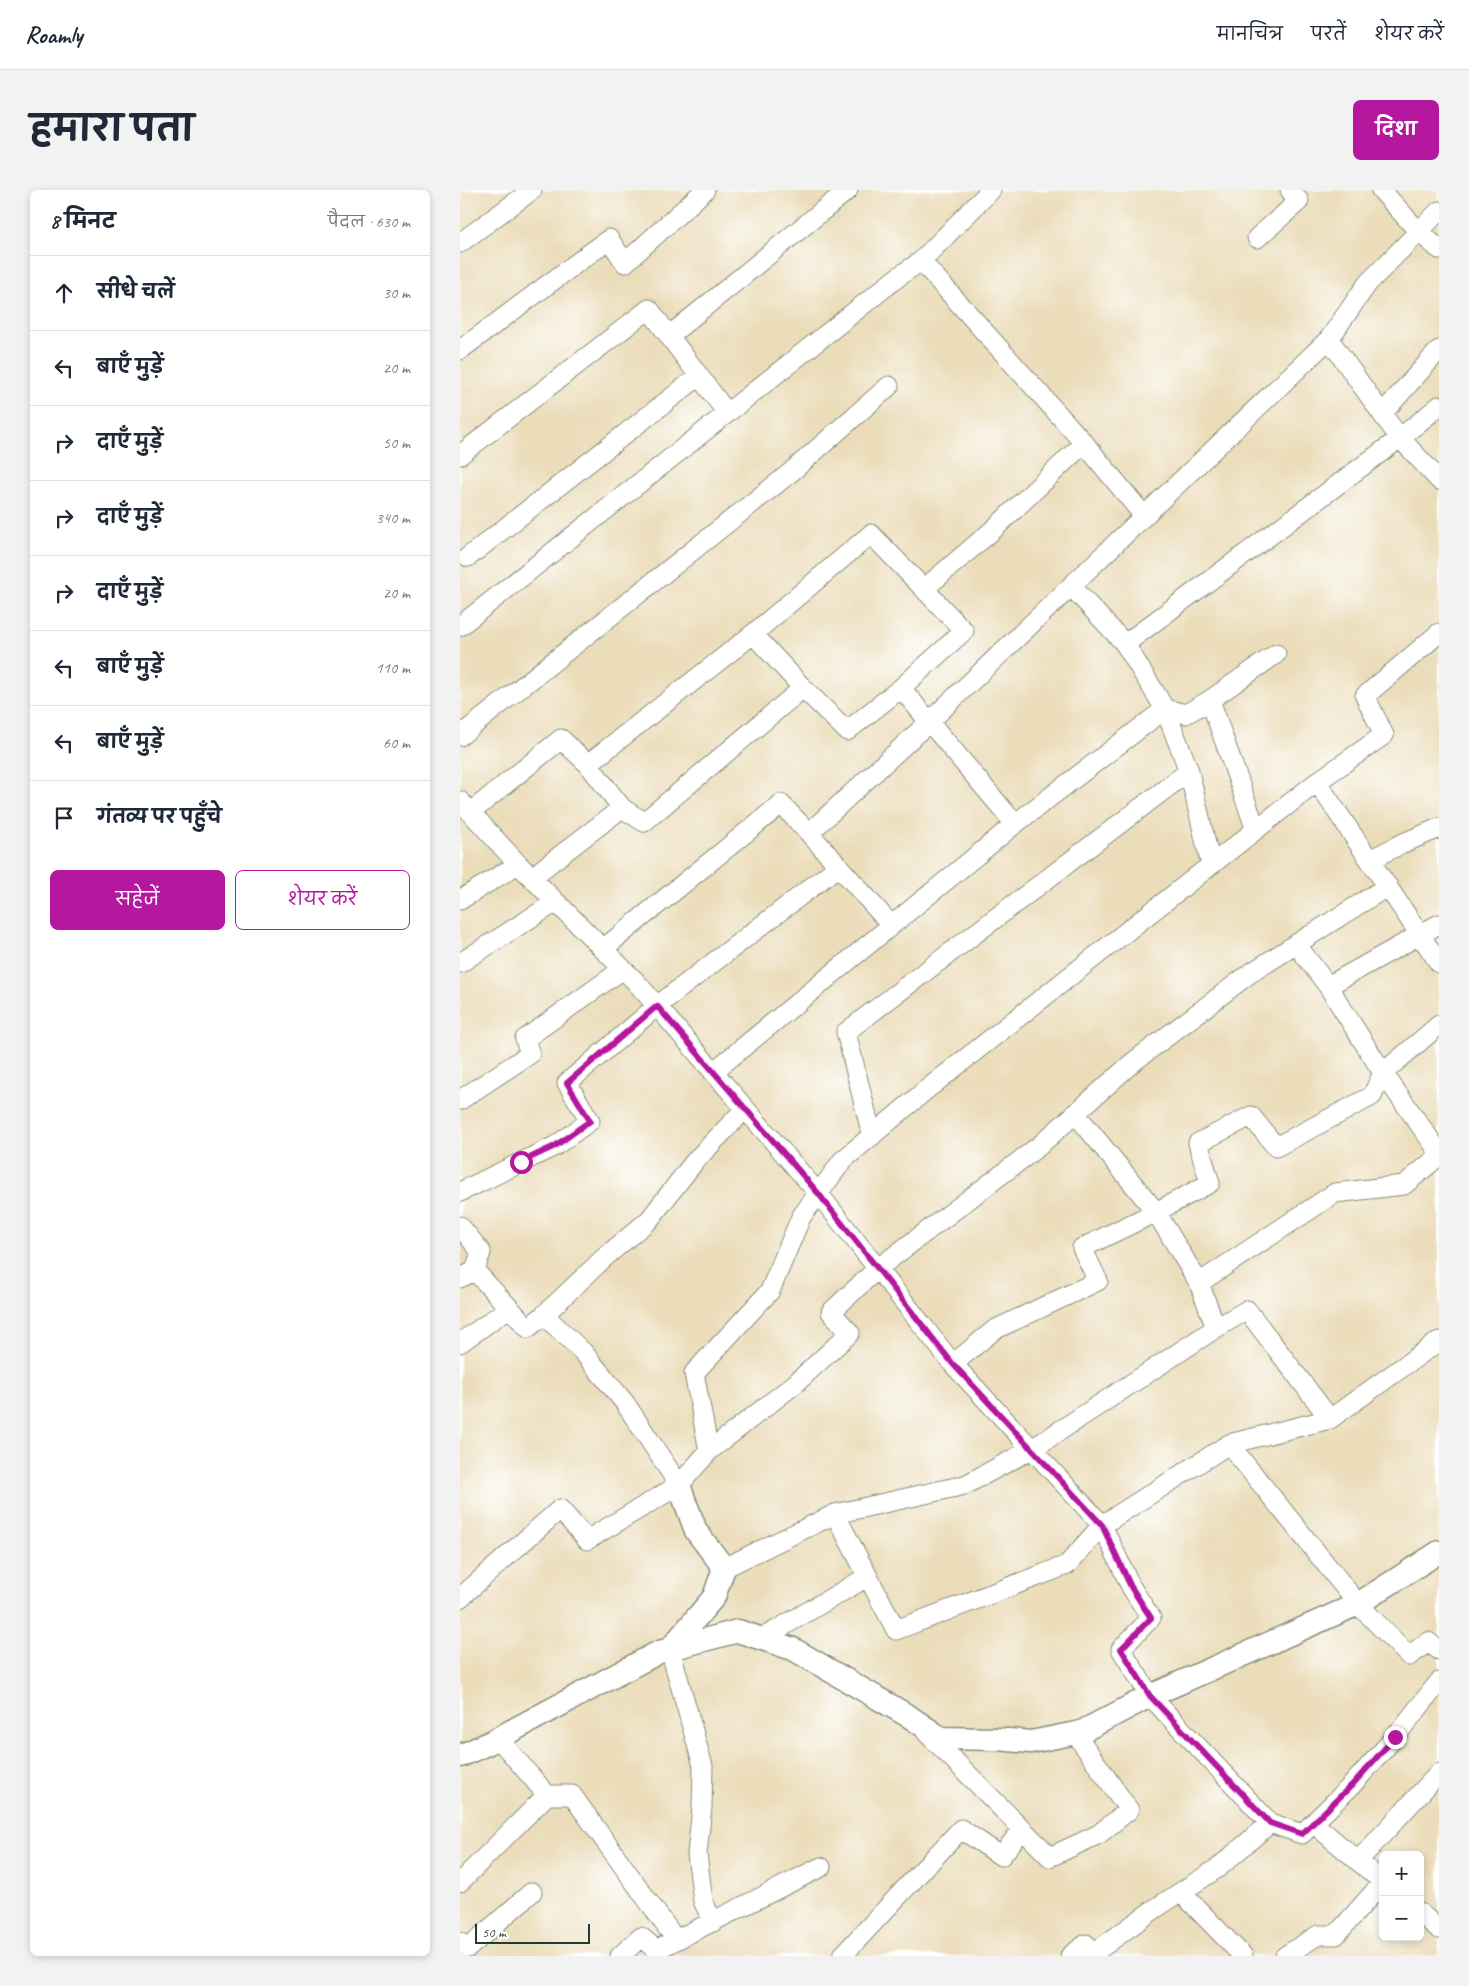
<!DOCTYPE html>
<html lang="hi">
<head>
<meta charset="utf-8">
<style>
  :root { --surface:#fff; --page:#f2f2f3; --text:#1f2937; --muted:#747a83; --line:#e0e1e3; --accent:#b5179e }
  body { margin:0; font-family:Caveat,"Playpen Sans Deva",sans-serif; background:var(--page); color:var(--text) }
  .controls { position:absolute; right:15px; bottom:15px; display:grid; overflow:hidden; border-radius:8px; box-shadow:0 2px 8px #0003 }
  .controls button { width:45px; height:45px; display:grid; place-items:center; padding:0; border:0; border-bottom:1px solid var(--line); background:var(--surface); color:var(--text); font:25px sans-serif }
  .scale { position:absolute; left:15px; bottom:12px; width:115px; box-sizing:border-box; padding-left:5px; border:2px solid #1f3d34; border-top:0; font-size:14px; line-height:18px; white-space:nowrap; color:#1f3d34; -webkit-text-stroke:4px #fff; paint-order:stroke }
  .stop { position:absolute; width:15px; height:15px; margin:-11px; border:4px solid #b5179e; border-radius:50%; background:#fff }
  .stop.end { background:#b5179e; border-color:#fff; box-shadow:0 1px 5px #0008 }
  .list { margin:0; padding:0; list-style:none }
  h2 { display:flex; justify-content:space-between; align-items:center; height:65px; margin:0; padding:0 20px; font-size:21px }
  h2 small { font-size:16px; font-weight:400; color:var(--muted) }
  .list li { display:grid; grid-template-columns:32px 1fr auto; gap:15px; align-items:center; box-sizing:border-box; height:75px; padding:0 20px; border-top:1px solid var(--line) }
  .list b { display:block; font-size:19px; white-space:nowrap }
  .list em { font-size:16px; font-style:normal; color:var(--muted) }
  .actions { display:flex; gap:10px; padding:15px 20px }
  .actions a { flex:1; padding:11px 0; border:1px solid var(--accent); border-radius:8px; text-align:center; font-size:18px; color:var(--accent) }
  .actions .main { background:var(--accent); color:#fff }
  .icon { flex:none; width:28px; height:28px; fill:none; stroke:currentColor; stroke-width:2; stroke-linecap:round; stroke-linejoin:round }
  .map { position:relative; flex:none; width:979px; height:1766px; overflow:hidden; border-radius:8px }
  header { display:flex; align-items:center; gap:30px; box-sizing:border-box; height:70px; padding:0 25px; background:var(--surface); border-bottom:1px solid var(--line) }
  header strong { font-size:24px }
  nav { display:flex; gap:28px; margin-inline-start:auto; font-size:18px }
  .intro { display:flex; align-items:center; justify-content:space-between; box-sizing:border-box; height:120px; padding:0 30px }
  h1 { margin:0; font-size:35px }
  .button { padding:12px 22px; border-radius:8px; background:var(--accent); color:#fff; font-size:18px; font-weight:700 }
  main { display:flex; gap:30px; padding:0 30px }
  aside { flex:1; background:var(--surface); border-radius:8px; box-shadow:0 2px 8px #0003 }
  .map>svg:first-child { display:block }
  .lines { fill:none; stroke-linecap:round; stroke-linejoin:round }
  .minor-casing { stroke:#858d77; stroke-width:21 }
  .tertiary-casing { stroke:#858d77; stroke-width:25 }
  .minor { stroke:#fff; stroke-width:19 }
  .tertiary { stroke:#fff; stroke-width:22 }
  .route { stroke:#b5179e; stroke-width:6 }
</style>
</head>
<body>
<header>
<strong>Roamly</strong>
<nav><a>मानचित्र</a><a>परतें</a><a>शेयर करें</a></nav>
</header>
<div class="intro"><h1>हमारा पता</h1><a class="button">दिशा</a></div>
<main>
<aside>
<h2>8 मिनट<small>पैदल · 630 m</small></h2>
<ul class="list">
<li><svg class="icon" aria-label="ahead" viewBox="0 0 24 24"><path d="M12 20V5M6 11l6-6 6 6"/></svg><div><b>सीधे चलें</b></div><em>30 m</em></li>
<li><svg class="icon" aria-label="left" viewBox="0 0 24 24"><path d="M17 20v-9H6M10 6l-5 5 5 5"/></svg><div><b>बाएँ मुड़ें</b></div><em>20 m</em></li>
<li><svg class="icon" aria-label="right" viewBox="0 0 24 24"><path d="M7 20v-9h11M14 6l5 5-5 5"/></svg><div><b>दाएँ मुड़ें</b></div><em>50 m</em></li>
<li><svg class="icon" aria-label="right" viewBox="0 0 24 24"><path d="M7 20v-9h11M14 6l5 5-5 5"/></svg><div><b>दाएँ मुड़ें</b></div><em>340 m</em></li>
<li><svg class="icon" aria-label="right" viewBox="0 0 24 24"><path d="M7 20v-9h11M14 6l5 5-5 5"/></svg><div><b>दाएँ मुड़ें</b></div><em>20 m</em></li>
<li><svg class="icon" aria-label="left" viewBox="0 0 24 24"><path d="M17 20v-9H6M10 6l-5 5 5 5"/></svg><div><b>बाएँ मुड़ें</b></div><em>110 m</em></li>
<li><svg class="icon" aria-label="left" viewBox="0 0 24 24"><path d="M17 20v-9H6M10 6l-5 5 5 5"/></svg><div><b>बाएँ मुड़ें</b></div><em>60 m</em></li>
<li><svg class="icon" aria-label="arrive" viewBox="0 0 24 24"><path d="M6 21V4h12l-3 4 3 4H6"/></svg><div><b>गंतव्य पर पहुँचे</b></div></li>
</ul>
<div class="actions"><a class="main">सहेजें</a><a>शेयर करें</a></div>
</aside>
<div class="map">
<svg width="979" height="1766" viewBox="0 0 979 1766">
  <rect width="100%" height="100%" fill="#fff"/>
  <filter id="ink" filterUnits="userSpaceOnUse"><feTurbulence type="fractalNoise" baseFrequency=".02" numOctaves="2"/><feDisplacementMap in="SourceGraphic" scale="10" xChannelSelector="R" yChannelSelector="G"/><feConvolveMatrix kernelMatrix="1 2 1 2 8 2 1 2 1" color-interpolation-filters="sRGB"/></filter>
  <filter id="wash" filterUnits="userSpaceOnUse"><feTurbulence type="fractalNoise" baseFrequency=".0096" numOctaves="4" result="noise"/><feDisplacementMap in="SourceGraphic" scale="20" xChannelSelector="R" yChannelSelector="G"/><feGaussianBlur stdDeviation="1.12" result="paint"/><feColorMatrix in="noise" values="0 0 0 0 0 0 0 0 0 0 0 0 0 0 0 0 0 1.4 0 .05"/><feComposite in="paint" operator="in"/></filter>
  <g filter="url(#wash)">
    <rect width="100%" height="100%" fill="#ebddba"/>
  </g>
  <g filter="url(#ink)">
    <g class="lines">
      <!-- minor casing -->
      <g class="minor-casing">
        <path id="minor" d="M 921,0 L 959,42 L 979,59
          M 979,21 L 908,93 L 869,149 L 922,224 L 979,160
          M 797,48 L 839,11 L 830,0
          M 0,53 L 72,0
          M 0,160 L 149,49 L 165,73 L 245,0
          M 267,223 L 209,146 L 388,0
          M 922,224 L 940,248 L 979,290
          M 624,253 L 684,326
          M 0,265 L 189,119 L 209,146
          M 8,367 L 239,186
          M 611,396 L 665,454 L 705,519 L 729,581 L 751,675
          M 0,436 L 438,87 L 461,71
          M 293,444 L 343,498 L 387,541 L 441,498 L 504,441 L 464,399
          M 665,454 L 940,248 L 979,216
          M 441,498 L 555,634
          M 750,510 L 796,640
          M 0,546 L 330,283 L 429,196
          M 857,592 L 979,773
          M 0,611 L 58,674 L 176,792 L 358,1003 L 493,1174 L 642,1335 L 607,1375 L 436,1440 L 375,1324 L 264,1378
          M 162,618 L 184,632 L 343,498
          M 11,622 L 101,549 L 128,574 L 293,444 L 411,344 L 464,399 L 534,339 L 624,253 L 461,71 L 531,0
          M 349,643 L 469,532 L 869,149
          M 910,670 L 941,654 L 979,638
          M 72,687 L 162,618 L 128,574
          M 0,710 L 58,674
          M 836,754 L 868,796
          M 143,759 L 321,614 L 349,643 L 431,735
          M 0,773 L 96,712
          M 979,835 L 923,883 L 979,962
          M 253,882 L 555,634 L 705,519 L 726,524 L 750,510 L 816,464
          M 0,910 L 70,864 L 65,849 L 163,779
          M 615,923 L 696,1022 L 750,993 L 738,953 L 791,926 L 816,957 L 912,906 L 923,883 L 868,796 L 979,734
          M 412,946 L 386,842 L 729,581
          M 0,1002 L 95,956 L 130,931 L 107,893 L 197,816 L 379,676
          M 0,1036 L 21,1062 L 15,1081
          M 0,1088 L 15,1081 L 68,1138 L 84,1125 L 145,1067 L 189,1030 L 235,971 L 285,919
          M 739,1093 L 756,1138
          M 84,1125 L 123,1162 L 165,1213 L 219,1295
          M 0,1153 L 49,1118
          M 493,1174 L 534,1140 L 638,1091 L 622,1058 L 696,1022 L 739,1093 L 875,1003 L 944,995 L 979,966
          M 769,1254 L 870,1229 L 979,1151
          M 249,1261 L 336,1193 L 390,1143 L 371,1122 L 417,1079 L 579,956 L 672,873 L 789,784 L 928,696
          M 375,1324 L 505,1295 L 572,1259 L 756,1138 L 787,1120 L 870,1229
          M 0,1408 L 100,1319 L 127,1350 L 219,1295 L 249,1261 L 234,1183 L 310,1101 L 341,1027 L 383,970 L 466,900 L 751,675 L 857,592 L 924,545 L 905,506 L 979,443
          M 301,1449 L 407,1387
          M 210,1459 L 243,1576 L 242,1617 L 237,1664 L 243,1711 L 253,1732
          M 466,1542 L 590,1667 L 639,1644 L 669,1620 L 615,1543
          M 38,1548 L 87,1605 L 112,1605 L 216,1750
          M 810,1633 L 842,1644 L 892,1595 L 935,1547 L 979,1492
          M 853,1633 L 923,1692
          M 898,1671 L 979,1583
          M 0,1692 L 87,1605
          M 721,1702 L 783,1766
          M 960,1723 L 979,1739
          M 0,1752 L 8,1758 L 72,1702
          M 160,1766 L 181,1747 L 196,1760
          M 200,1766 L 196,1760 L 361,1677
          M 382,1766 L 501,1639 L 541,1666 L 563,1639
          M 610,1766 L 626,1754 L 634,1763 L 693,1720 L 758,1678 L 810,1633 L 690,1506 L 661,1459 L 691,1428 L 671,1397 L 642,1335 L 769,1254 L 898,1414 L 949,1466 L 968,1452 L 979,1460
          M 825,1766 L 858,1745 L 876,1745 L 923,1692"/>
      </g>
      <!-- tertiary casing -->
      <g class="tertiary-casing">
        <path id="tertiary" d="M 210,1459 L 278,1441 L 333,1459 L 450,1527 L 481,1548 L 537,1549 L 571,1552 L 621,1542 L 690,1506 L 898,1414 L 979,1362
          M 0,1566 L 29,1553 L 199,1462 L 210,1459 L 254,1407 L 264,1378 L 236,1341 L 219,1295"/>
      </g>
      <!-- minor -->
      <use href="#minor" class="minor"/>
      <!-- tertiary -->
      <use href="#tertiary" class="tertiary"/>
    </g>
  </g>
  <g class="lines" filter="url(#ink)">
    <!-- route -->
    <path class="route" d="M 61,972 L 95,956 L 130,931 L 107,893 L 197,816 L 358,1003 L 493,1174 L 642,1335 L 671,1397 L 691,1428 L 661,1459 L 690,1506 L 810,1633 L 842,1644 L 892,1595 L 935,1547"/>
  </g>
</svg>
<div class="controls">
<button>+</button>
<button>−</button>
</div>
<div class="scale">50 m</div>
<div class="stop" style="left:61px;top:972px"></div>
<div class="stop end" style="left:935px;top:1547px"></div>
</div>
</main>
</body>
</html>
